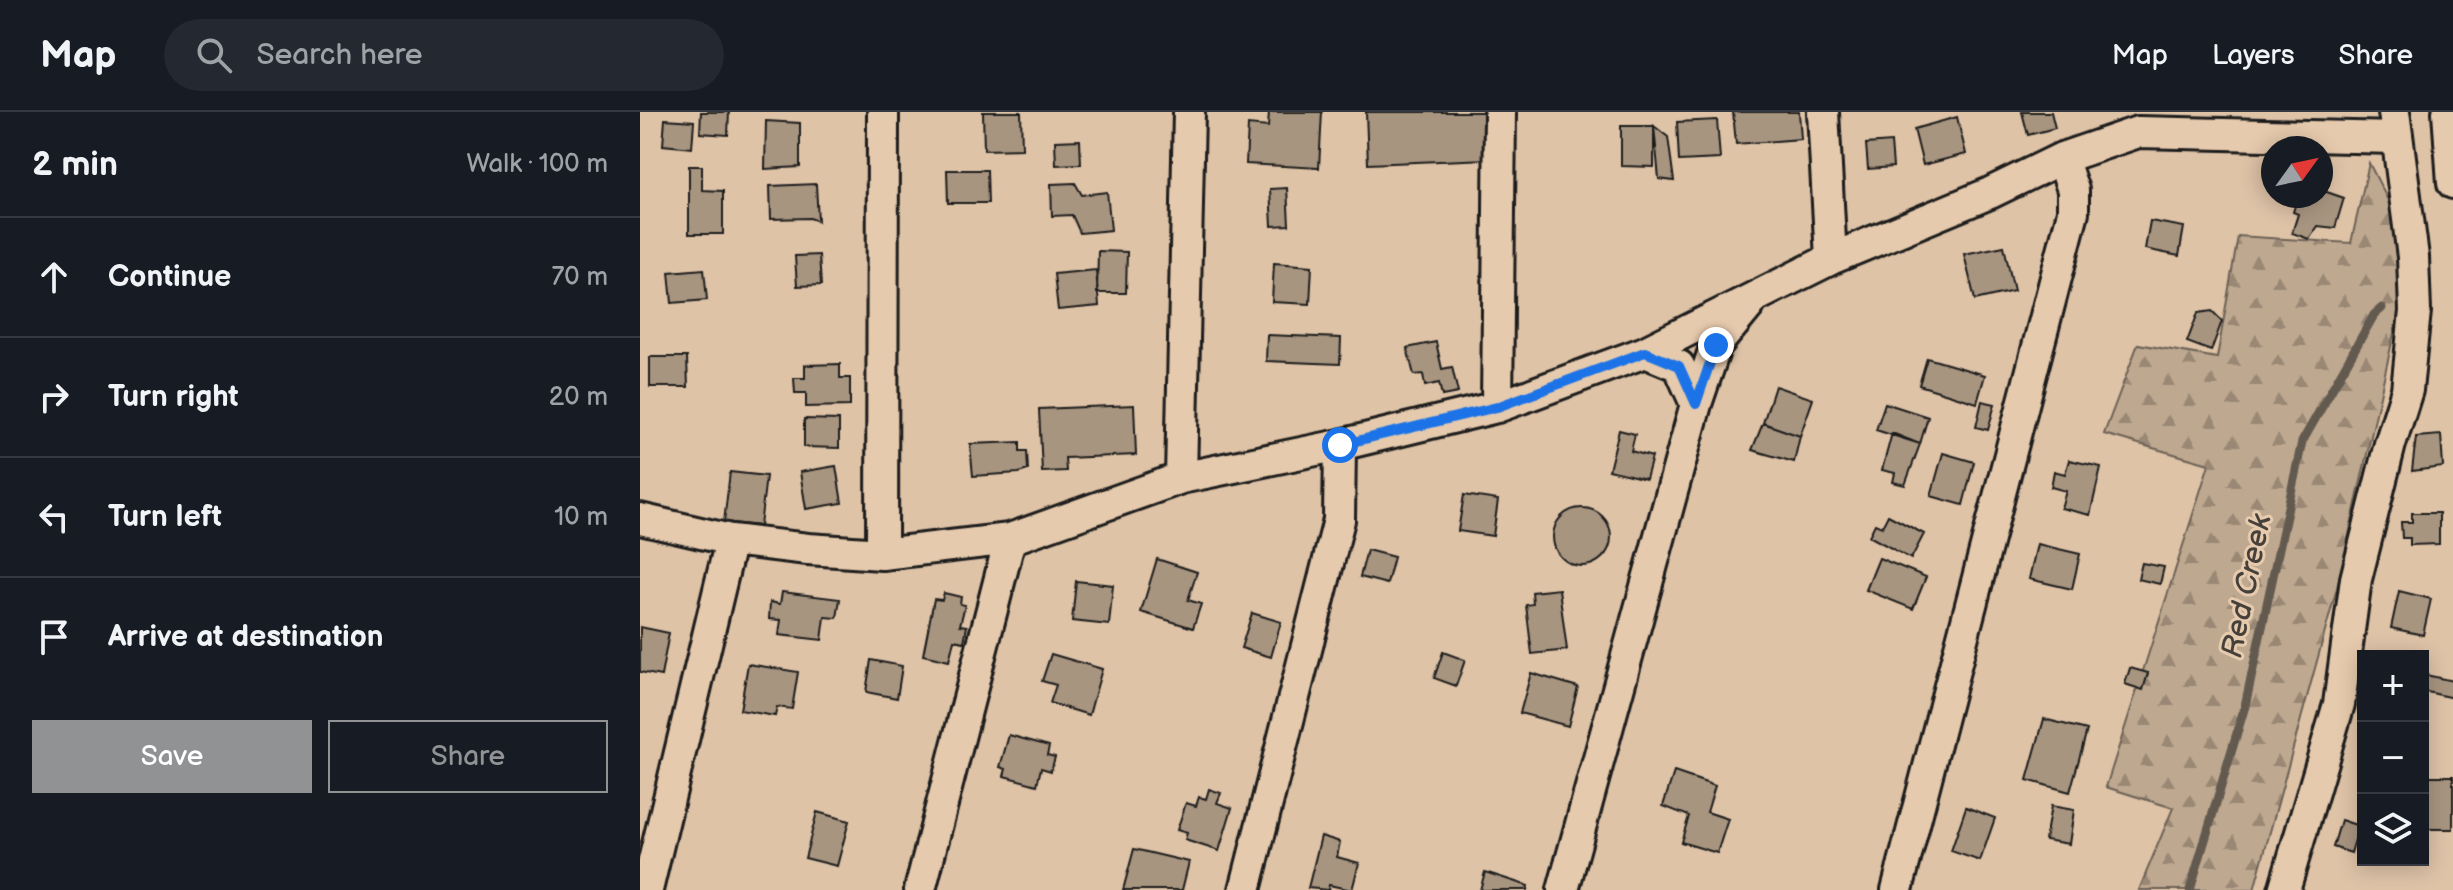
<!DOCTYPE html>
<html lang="en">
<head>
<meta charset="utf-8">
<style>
  :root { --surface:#171b24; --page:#242831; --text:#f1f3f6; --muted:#9ea1a6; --line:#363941; --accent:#919294 }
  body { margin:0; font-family:"Balsamiq Sans",sans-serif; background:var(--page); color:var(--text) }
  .controls { position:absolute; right:24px; bottom:24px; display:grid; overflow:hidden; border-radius:0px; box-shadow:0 4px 20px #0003 }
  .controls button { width:72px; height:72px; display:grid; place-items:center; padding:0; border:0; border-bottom:2px solid var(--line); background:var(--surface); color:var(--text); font:40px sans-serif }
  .compass { position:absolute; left:1621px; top:24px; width:72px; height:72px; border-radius:50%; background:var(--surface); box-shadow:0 4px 20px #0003; rotate:57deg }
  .stop { position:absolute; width:24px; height:24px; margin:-18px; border:6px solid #1a73e8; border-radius:50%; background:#fff }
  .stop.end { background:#1a73e8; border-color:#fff; box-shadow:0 2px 8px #0008 }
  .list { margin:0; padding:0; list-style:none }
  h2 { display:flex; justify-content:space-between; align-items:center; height:104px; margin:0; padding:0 32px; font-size:34px }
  h2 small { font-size:26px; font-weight:400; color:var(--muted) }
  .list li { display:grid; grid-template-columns:52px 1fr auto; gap:24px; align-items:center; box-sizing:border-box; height:120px; padding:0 32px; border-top:2px solid var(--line) }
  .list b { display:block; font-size:30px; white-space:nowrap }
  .list em { font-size:26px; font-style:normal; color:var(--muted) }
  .actions { display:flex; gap:16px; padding:24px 32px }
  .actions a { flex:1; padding:18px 0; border:2px solid var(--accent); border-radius:0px; text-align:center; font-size:28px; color:var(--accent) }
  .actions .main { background:var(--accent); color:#fff }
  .icon { flex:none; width:44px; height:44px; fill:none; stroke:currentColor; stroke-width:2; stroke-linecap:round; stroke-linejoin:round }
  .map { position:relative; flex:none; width:1813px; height:778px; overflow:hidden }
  header { display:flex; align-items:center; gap:48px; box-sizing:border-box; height:112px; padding:0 40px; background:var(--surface); border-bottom:2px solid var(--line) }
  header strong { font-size:38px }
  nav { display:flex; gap:44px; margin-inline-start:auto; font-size:28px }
  .search { width:560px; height:72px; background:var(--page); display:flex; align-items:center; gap:20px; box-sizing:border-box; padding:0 28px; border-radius:44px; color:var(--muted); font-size:30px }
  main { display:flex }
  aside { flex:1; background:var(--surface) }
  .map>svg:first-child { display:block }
  .forest { fill:url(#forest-firs); stroke:#6d6256; stroke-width:2 }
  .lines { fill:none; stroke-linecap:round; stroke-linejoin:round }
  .stream { stroke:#645a50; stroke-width:9 }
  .building { fill:#a89580; stroke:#1c1c1c; stroke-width:2 }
  .minor-casing { stroke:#1c1c1c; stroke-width:36 }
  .minor { stroke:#e6caad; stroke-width:30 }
  .route { stroke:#1a73e8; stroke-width:10 }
  .labels { text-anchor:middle; stroke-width:6; stroke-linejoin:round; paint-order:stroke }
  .water-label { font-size:30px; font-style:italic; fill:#46403a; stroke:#e6caad }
</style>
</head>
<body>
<header>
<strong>Map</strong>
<div class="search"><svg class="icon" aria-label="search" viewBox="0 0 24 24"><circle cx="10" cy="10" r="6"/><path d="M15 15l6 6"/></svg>Search here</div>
<nav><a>Map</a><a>Layers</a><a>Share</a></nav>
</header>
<main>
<aside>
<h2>2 min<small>Walk · 100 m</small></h2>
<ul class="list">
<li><svg class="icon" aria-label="ahead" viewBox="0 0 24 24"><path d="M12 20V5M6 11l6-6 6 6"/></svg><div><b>Continue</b></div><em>70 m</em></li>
<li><svg class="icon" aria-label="right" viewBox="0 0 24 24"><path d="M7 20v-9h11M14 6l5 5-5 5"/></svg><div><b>Turn right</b></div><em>20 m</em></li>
<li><svg class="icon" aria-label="left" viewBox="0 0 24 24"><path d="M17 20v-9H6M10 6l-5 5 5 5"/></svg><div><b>Turn left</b></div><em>10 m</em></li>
<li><svg class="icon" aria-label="arrive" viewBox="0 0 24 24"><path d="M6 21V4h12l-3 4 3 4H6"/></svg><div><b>Arrive at destination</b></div></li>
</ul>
<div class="actions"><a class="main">Save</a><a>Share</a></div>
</aside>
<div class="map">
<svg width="1813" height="778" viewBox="0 0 1813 778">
  <defs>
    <pattern id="forest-firs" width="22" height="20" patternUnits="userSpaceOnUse" patternTransform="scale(2)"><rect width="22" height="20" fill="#bea890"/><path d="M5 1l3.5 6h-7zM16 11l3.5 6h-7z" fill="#9a8875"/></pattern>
  </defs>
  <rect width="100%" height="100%" fill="#dec3a7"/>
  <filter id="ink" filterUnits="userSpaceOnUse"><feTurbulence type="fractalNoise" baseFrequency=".0125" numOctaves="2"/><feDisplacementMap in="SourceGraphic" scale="16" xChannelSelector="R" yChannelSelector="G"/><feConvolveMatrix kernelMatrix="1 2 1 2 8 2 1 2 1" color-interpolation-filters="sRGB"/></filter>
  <g filter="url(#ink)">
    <!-- forest -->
    <path class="forest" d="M 1729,51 L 1761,114 L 1758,203 L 1697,476 L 1614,778 L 1499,778 L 1533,696 L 1466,675 L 1569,352 L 1464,322 L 1498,232 L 1577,246 L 1598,124 L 1711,131 Z"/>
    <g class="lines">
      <!-- stream -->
      <path class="stream" d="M 1550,778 L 1605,594 L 1662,330 L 1734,203 L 1742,196"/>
    </g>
    <!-- building -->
    <path class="building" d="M 61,0 L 89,0 L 88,23 L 60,21 Z
      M 343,0 L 381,0 L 382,37 L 344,38 Z
      M 629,0 L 682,0 L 679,56 L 606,52 L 608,13 L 628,15 Z
      M 726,0 L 846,0 L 848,47 L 728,52 Z
      M 1093,0 L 1159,0 L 1161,27 L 1096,32 Z
      M 1382,0 L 1411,0 L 1415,16 L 1388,23 Z
      M 1317,5 L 1326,42 L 1283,53 L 1274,17 Z
      M 25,7 L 54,9 L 52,36 L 23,33 Z
      M 1077,8 L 1080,47 L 1039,49 L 1037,10 Z
      M 126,9 L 160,11 L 160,55 L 125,57 Z
      M 981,14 L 1014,14 L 1014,55 L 981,54 Z
      M 1014,14 L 1028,25 L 1034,69 L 1019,67 Z
      M 440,28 L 441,52 L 416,53 L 415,29 Z
      M 1251,30 L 1253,55 L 1228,57 L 1226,32 Z
      M 49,54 L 62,54 L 62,78 L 83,79 L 83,122 L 49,122 Z
      M 307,58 L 347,58 L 348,91 L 308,91 Z
      M 435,71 L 442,83 L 467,80 L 471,118 L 440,121 L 432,103 L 412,104 L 411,72 Z
      M 176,72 L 178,109 L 170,106 L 131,107 L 130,74 Z
      M 647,76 L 649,113 L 632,114 L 630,77 Z
      M 1681,78 L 1704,86 L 1695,116 L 1678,114 L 1669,127 L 1652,121 L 1658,102 L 1653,100 L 1658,84 L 1681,84 Z
      M 1510,109 L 1544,115 L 1539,144 L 1505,137 Z
      M 1364,134 L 1374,179 L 1335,188 L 1324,142 Z
      M 458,139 L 487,140 L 486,181 L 457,181 Z
      M 179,143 L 181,173 L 157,174 L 155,144 Z
      M 634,151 L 672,154 L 670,192 L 632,190 Z
      M 64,157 L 67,188 L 32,191 L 29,160 Z
      M 456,158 L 459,194 L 418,198 L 414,162 Z
      M 1572,199 L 1582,209 L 1571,239 L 1547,230 L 1558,201 Z
      M 627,223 L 701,226 L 700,252 L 626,249 Z
      M 796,230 L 802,257 L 812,255 L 818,281 L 802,284 L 799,271 L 785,274 L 783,262 L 774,263 L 767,236 Z
      M 10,245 L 47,245 L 48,275 L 10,275 Z
      M 1287,246 L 1345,263 L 1337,291 L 1279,273 Z
      M 200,252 L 200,266 L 210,266 L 210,294 L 166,295 L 166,281 L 155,281 L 154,266 L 165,266 L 165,253 Z
      M 1135,274 L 1173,287 L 1160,324 L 1123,311 Z
      M 1342,289 L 1355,292 L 1348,318 L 1336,315 Z
      M 1245,291 L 1288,305 L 1280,332 L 1236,318 Z
      M 494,293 L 496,343 L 425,346 L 426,359 L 402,360 L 399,297 Z
      M 164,307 L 199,308 L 199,336 L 164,335 Z
      M 1123,311 L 1160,324 L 1154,350 L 1112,338 Z
      M 979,318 L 995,322 L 991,339 L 1012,345 L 1006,367 L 969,358 Z
      M 1252,321 L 1280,332 L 1265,373 L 1253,370 L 1255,361 L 1242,358 Z
      M 1801,323 L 1803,355 L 1772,359 L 1776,325 Z
      M 380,330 L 380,339 L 387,339 L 388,358 L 379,361 L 333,364 L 330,332 Z
      M 1303,341 L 1334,350 L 1323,393 L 1291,384 Z
      M 1429,348 L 1461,355 L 1450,403 L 1421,396 L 1426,379 L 1411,375 L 1414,359 L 1425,362 Z
      M 196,354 L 202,391 L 166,397 L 160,360 Z
      M 90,360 L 126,364 L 120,414 L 84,410 Z
      M 824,383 L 858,388 L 853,424 L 818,419 Z
      M913 425a29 29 0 1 1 58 0a29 29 0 1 1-58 0Z
      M 1772,401 L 1799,401 L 1799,432 L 1770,433 L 1770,426 L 1762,426 L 1761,410 L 1772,410 Z
      M 1248,403 L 1284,422 L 1271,447 L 1229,424 L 1235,412 L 1242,415 Z
      M 1397,432 L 1440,442 L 1432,477 L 1389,467 Z
      M 727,438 L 754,445 L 747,472 L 720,465 Z
      M 1239,446 L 1286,465 L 1273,497 L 1226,478 Z
      M 517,447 L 557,460 L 548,488 L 561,492 L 553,516 L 501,500 Z
      M 1502,451 L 1524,455 L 1520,472 L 1498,467 Z
      M 436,469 L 473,473 L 469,513 L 432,509 Z
      M 919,477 L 927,538 L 892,542 L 886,493 L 893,492 L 892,480 Z
      M 1759,479 L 1791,487 L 1783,523 L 1751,516 Z
      M 142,480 L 200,487 L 197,506 L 185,505 L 182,528 L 139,523 L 141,508 L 129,507 L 130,490 L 140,492 Z
      M 304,481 L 321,485 L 320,492 L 325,493 L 320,513 L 327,514 L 324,530 L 314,528 L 309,549 L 283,543 L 294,487 L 302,488 Z
      M 612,501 L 641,510 L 631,545 L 601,536 Z
      M 0,515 L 29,521 L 21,564 L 0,560 Z
      M 803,540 L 825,548 L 816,574 L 794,566 Z
      M 411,542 L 462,557 L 449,603 L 410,591 L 416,573 L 402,569 Z
      M 231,548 L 262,554 L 257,586 L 226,580 Z
      M 108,552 L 158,560 L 152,597 L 137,595 L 135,604 L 100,598 Z
      M 1490,556 L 1508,561 L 1503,578 L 1485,572 Z
      M 891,561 L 938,575 L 928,614 L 880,601 Z
      M 1786,563 L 1813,569 L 1813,586 L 1783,579 Z
      M 1404,607 L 1447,618 L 1430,680 L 1387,668 Z
      M 369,623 L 409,634 L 407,643 L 415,645 L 411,659 L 401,656 L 397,673 L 364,664 L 366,657 L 360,655 Z
      M 1034,660 L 1075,674 L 1067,700 L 1088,707 L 1077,741 L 1041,730 L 1049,704 L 1023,694 Z
      M 1786,664 L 1813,664 L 1813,717 L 1787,717 Z
      M 569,677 L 581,681 L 577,691 L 592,696 L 579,739 L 545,728 L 547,721 L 537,718 L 546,691 L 556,694 L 559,685 L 566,687 Z
      M 1411,694 L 1434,698 L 1429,732 L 1405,728 Z
      M 1326,695 L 1355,706 L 1340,749 L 1311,739 Z
      M 177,700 L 209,709 L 197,754 L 165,746 Z
      M 1701,708 L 1719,714 L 1711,741 L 1693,735 Z
      M 681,724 L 700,730 L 697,745 L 719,751 L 712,778 L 689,773 L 688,778 L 668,776 Z
      M 494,737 L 549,750 L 542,778 L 483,778 Z
      M 845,760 L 888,774 L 887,778 L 840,778 Z"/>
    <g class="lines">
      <!-- minor casing -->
      <g class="minor-casing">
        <path id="minor" d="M 1183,0 L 1191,147
          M 1808,0 L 1813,71
          M 1005,240 L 1039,254 L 1056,292
          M 857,295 L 860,0
          M 541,366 L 549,0
          M 0,407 L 91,428 L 168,437 L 242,442 L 370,427 L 541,366 L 700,333 L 857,295 L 1005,240 L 1191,147 L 1350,81 L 1422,46 L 1498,20 L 1756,26
          M 242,442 L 243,0
          M 7,778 L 91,428
          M 280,778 L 370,427
          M 605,778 L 699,408 L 700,333
          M 923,778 L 1056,292 L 1076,233 L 1109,193
          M 1257,778 L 1433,100 L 1433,78 L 1422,46
          M 1644,778 L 1699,592 L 1716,467 L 1750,332 L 1767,278 L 1775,199 L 1773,145 L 1754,0"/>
      </g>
      <!-- minor -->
      <use href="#minor" class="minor"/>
    </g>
  </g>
  <g class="lines" filter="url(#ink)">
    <!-- route -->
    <path class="route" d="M 700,333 L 857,295 L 1005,240 L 1039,254 L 1056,292 L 1076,233"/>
  </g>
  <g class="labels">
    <!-- water labels -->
    <g class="water-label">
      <text transform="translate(1606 474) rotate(-78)" y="10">Red Creek</text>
    </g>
  </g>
</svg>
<div class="controls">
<button>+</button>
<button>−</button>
<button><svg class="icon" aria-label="layers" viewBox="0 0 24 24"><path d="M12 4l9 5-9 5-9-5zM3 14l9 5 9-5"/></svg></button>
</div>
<svg class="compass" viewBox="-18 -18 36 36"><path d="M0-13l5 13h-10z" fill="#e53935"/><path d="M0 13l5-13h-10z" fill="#9ea1a6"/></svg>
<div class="stop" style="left:700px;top:333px"></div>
<div class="stop end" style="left:1076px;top:233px"></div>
</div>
</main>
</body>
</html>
